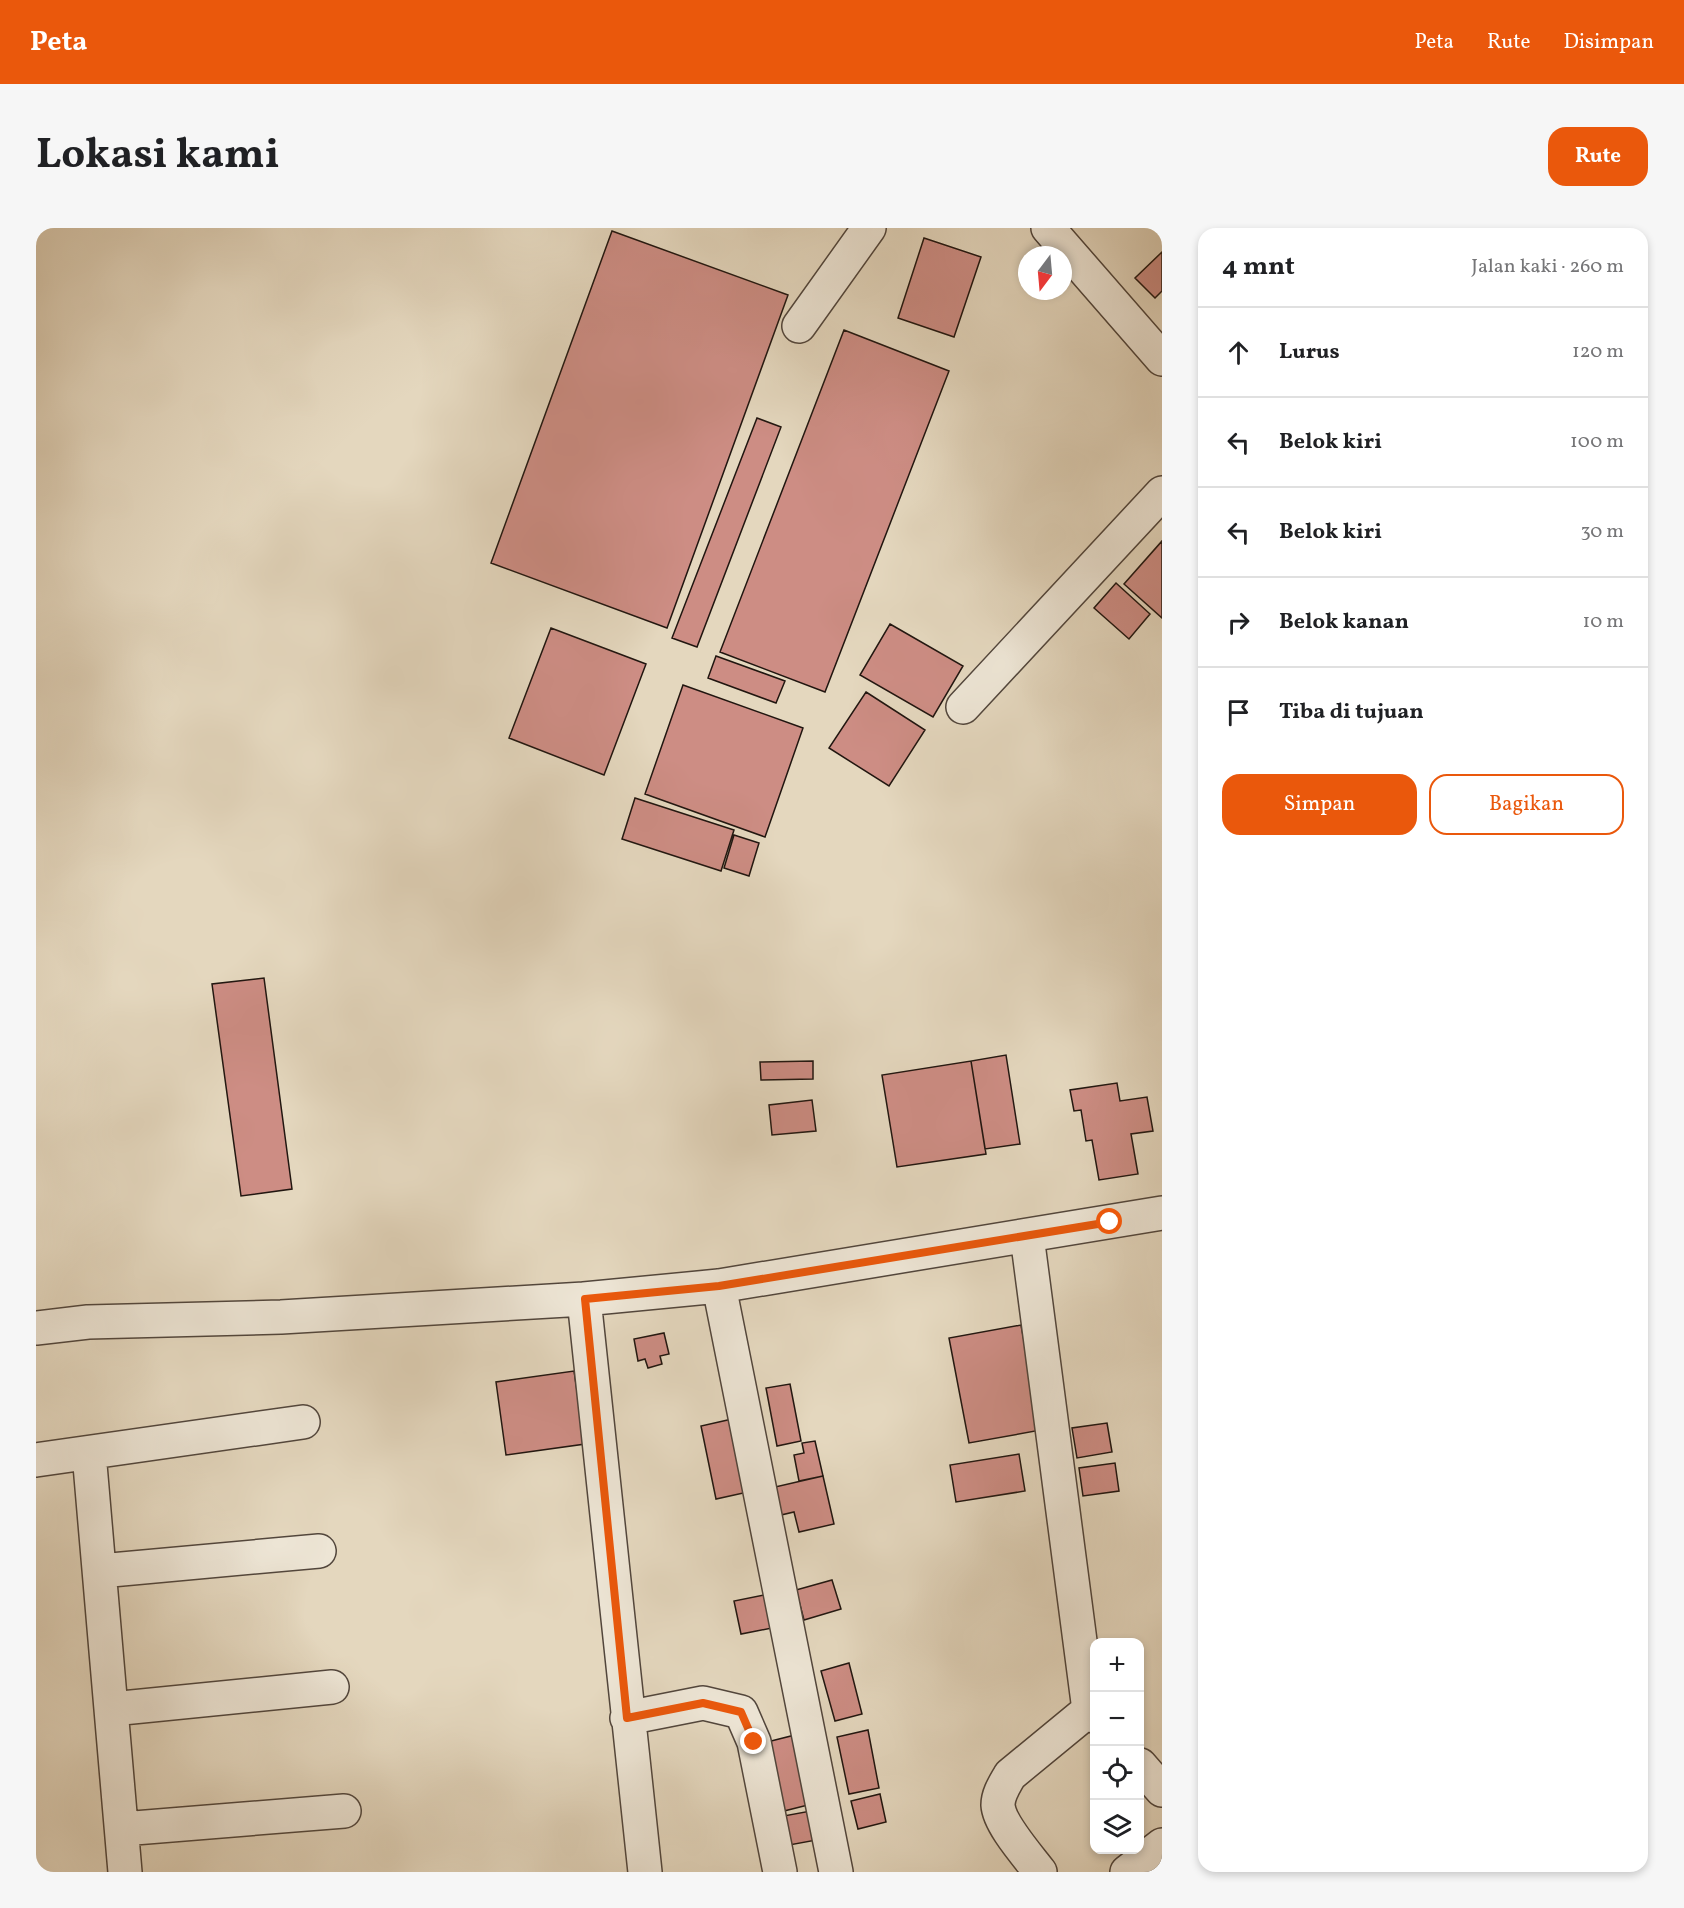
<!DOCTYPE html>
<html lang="id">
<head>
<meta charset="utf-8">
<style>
  :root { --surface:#fff; --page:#f6f6f6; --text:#202124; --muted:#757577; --line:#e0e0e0; --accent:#ea580c }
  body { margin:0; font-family:Vollkorn,serif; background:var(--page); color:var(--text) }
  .controls { position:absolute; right:18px; bottom:18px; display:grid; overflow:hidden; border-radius:12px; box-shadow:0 3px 9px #0003 }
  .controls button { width:54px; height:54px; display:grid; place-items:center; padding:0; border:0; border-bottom:2px solid var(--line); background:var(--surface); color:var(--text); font:30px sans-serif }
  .compass { position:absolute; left:982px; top:18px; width:54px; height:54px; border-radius:50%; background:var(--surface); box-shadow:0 3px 9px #0003; rotate:196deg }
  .stop { position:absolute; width:18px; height:18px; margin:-14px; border:4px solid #ea580c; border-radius:50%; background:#fff }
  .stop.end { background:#ea580c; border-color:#fff; box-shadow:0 2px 6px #0008 }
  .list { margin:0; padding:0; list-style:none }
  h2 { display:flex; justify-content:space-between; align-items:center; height:78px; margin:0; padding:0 24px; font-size:26px }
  h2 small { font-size:20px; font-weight:400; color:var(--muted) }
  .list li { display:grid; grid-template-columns:39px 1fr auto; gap:18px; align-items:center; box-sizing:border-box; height:90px; padding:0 24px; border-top:2px solid var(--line) }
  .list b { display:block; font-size:22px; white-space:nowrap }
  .list em { font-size:20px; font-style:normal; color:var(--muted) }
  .actions { display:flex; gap:12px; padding:18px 24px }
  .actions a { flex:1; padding:14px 0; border:2px solid var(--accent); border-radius:18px; text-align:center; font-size:21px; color:var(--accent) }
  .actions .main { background:var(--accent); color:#fff }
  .icon { flex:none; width:33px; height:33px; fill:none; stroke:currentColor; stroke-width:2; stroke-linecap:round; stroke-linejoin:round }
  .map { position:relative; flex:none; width:1126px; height:1644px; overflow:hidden; border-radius:18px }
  header { display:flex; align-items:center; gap:36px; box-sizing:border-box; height:84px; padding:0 30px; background:var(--accent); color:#fff }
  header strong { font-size:28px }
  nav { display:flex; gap:33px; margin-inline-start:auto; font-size:21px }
  .intro { display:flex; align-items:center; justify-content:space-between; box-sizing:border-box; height:144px; padding:0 36px }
  h1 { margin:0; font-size:42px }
  .button { padding:15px 27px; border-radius:18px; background:var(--accent); color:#fff; font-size:21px; font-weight:700 }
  main { display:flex; gap:36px; padding:0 36px }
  aside { flex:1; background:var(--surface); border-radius:18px; box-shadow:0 3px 9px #0003 }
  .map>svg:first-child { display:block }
  .building { fill:#cd8d84; stroke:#211610; stroke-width:1.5 }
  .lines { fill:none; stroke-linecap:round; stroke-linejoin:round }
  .minor-casing { stroke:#52463c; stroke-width:36 }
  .minor { stroke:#ede5d5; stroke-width:33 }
  .route { stroke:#ea580c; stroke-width:8 }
</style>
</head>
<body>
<header>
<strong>Peta</strong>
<nav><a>Peta</a><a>Rute</a><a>Disimpan</a></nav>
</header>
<div class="intro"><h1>Lokasi kami</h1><a class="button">Rute</a></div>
<main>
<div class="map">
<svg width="1126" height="1644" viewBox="0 0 1126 1644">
  <rect width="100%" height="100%" fill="#e4d7be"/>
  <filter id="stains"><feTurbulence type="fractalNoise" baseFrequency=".00333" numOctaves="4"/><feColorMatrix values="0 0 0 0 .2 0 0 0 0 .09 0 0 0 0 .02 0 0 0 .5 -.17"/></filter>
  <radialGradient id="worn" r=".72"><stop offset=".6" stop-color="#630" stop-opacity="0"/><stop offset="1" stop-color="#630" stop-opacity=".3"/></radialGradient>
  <!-- building -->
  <path class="building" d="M 576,3 L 752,67 L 631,400 L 455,335 Z
    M 888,10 L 945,29 L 918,109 L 862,90 Z
    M 1126,24 L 1126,63 L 1119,70 L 1099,50 Z
    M 808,102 L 913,143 L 789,464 L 684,424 Z
    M 721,190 L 745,199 L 661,419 L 636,410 Z
    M 1126,313 L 1126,390 L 1088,356 Z
    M 1080,355 L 1114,386 L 1093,411 L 1058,380 Z
    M 854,396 L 927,438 L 897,489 L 824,447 Z
    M 515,400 L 610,436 L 568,547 L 473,510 Z
    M 680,428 L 749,453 L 740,475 L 672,450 Z
    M 647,457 L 767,500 L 729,609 L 609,566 Z
    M 830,464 L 889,502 L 853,558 L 793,520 Z
    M 599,570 L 698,602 L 685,643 L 586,611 Z
    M 698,607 L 723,615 L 713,648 L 688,640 Z
    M 228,750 L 256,961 L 205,968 L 176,756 Z
    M 970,827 L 984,916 L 949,921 L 935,833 Z
    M 777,833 L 777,851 L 725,852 L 724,834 Z
    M 935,833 L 950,926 L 861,939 L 846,847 Z
    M 1081,855 L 1084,873 L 1111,869 L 1117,903 L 1095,906 L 1102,946 L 1063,952 L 1056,912 L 1050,913 L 1045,882 L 1038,883 L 1034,862 Z
    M 776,872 L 780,903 L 736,907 L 733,877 Z
    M 985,1097 L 1005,1202 L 933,1215 L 913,1110 Z
    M 628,1105 L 633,1126 L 624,1128 L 626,1136 L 612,1140 L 609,1131 L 602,1133 L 598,1111 Z
    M 538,1143 L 549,1216 L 470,1227 L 460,1154 Z
    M 754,1156 L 765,1213 L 741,1218 L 730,1160 Z
    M 705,1189 L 721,1262 L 680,1271 L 665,1198 Z
    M 1071,1195 L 1076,1224 L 1041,1230 L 1036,1200 Z
    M 779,1213 L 787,1248 L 763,1253 L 758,1227 L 768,1225 L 766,1215 Z
    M 983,1226 L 989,1263 L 920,1274 L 914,1237 Z
    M 1079,1235 L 1083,1263 L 1047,1268 L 1043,1240 Z
    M 787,1248 L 798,1296 L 763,1304 L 758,1284 L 745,1287 L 739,1259 Z
    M 796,1352 L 805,1381 L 768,1392 L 760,1362 Z
    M 733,1366 L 741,1399 L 705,1406 L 698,1373 Z
    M 813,1435 L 826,1486 L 799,1493 L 785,1443 Z
    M 832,1502 L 843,1560 L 813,1566 L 801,1509 Z
    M 759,1507 L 776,1576 L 744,1584 L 727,1515 Z
    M 844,1566 L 850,1594 L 822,1601 L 815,1573 Z
    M 780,1582 L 786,1611 L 748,1618 L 742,1589 Z"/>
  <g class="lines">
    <!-- minor casing -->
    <g class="minor-casing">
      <path id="minor" d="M 1012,0 L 1126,131
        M 763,98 L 833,0
        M 927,479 L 1126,265
        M 991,1008 L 1053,1482 L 1058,1488
        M 683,1058 L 800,1644
        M 548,1071 L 609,1644
        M 0,1100 L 52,1094 L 245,1089 L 548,1071 L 683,1058 L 1126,985
        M 53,1225 L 89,1644
        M 0,1232 L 267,1194
        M 64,1343 L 283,1323
        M 76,1481 L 296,1459
        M 591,1490 L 667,1475 L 705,1484 L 718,1514 L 744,1644
        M 1104,1537 L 1126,1562
        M 86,1601 L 308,1583
        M 1004,1644 C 992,1628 963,1596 962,1577 C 962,1566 969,1556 974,1547 L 1053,1482
        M 1091,1644 L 1126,1617"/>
    </g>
    <!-- minor -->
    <use href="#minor" class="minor"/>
  </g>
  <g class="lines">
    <!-- route -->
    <path class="route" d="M 718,1514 L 705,1484 L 667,1475 L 591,1490 L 549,1071 L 683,1058 L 1074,994"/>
  </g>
  <rect width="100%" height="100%" filter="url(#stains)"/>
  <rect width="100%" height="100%" fill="url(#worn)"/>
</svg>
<div class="controls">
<button>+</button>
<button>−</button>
<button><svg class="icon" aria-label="locate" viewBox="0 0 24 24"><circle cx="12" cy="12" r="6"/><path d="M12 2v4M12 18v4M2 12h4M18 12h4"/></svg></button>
<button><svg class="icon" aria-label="layers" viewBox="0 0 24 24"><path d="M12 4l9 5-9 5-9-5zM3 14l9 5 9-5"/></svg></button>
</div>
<svg class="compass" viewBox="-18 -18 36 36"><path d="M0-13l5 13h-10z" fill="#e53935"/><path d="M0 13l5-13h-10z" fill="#757577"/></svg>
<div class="stop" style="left:1074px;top:994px"></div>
<div class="stop end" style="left:718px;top:1514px"></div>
</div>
<aside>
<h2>4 mnt<small>Jalan kaki · 260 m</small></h2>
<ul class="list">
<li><svg class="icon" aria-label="ahead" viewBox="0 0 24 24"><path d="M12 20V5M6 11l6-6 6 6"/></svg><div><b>Lurus</b></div><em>120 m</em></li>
<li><svg class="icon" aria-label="left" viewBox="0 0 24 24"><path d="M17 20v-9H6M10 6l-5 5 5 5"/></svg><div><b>Belok kiri</b></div><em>100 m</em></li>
<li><svg class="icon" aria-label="left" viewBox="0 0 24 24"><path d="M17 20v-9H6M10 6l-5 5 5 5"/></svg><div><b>Belok kiri</b></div><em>30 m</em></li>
<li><svg class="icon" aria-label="right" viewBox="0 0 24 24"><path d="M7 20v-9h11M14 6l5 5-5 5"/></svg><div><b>Belok kanan</b></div><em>10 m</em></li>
<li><svg class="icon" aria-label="arrive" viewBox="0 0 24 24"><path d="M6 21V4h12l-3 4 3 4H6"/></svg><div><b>Tiba di tujuan</b></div></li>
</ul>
<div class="actions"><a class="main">Simpan</a><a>Bagikan</a></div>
</aside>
</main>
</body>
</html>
